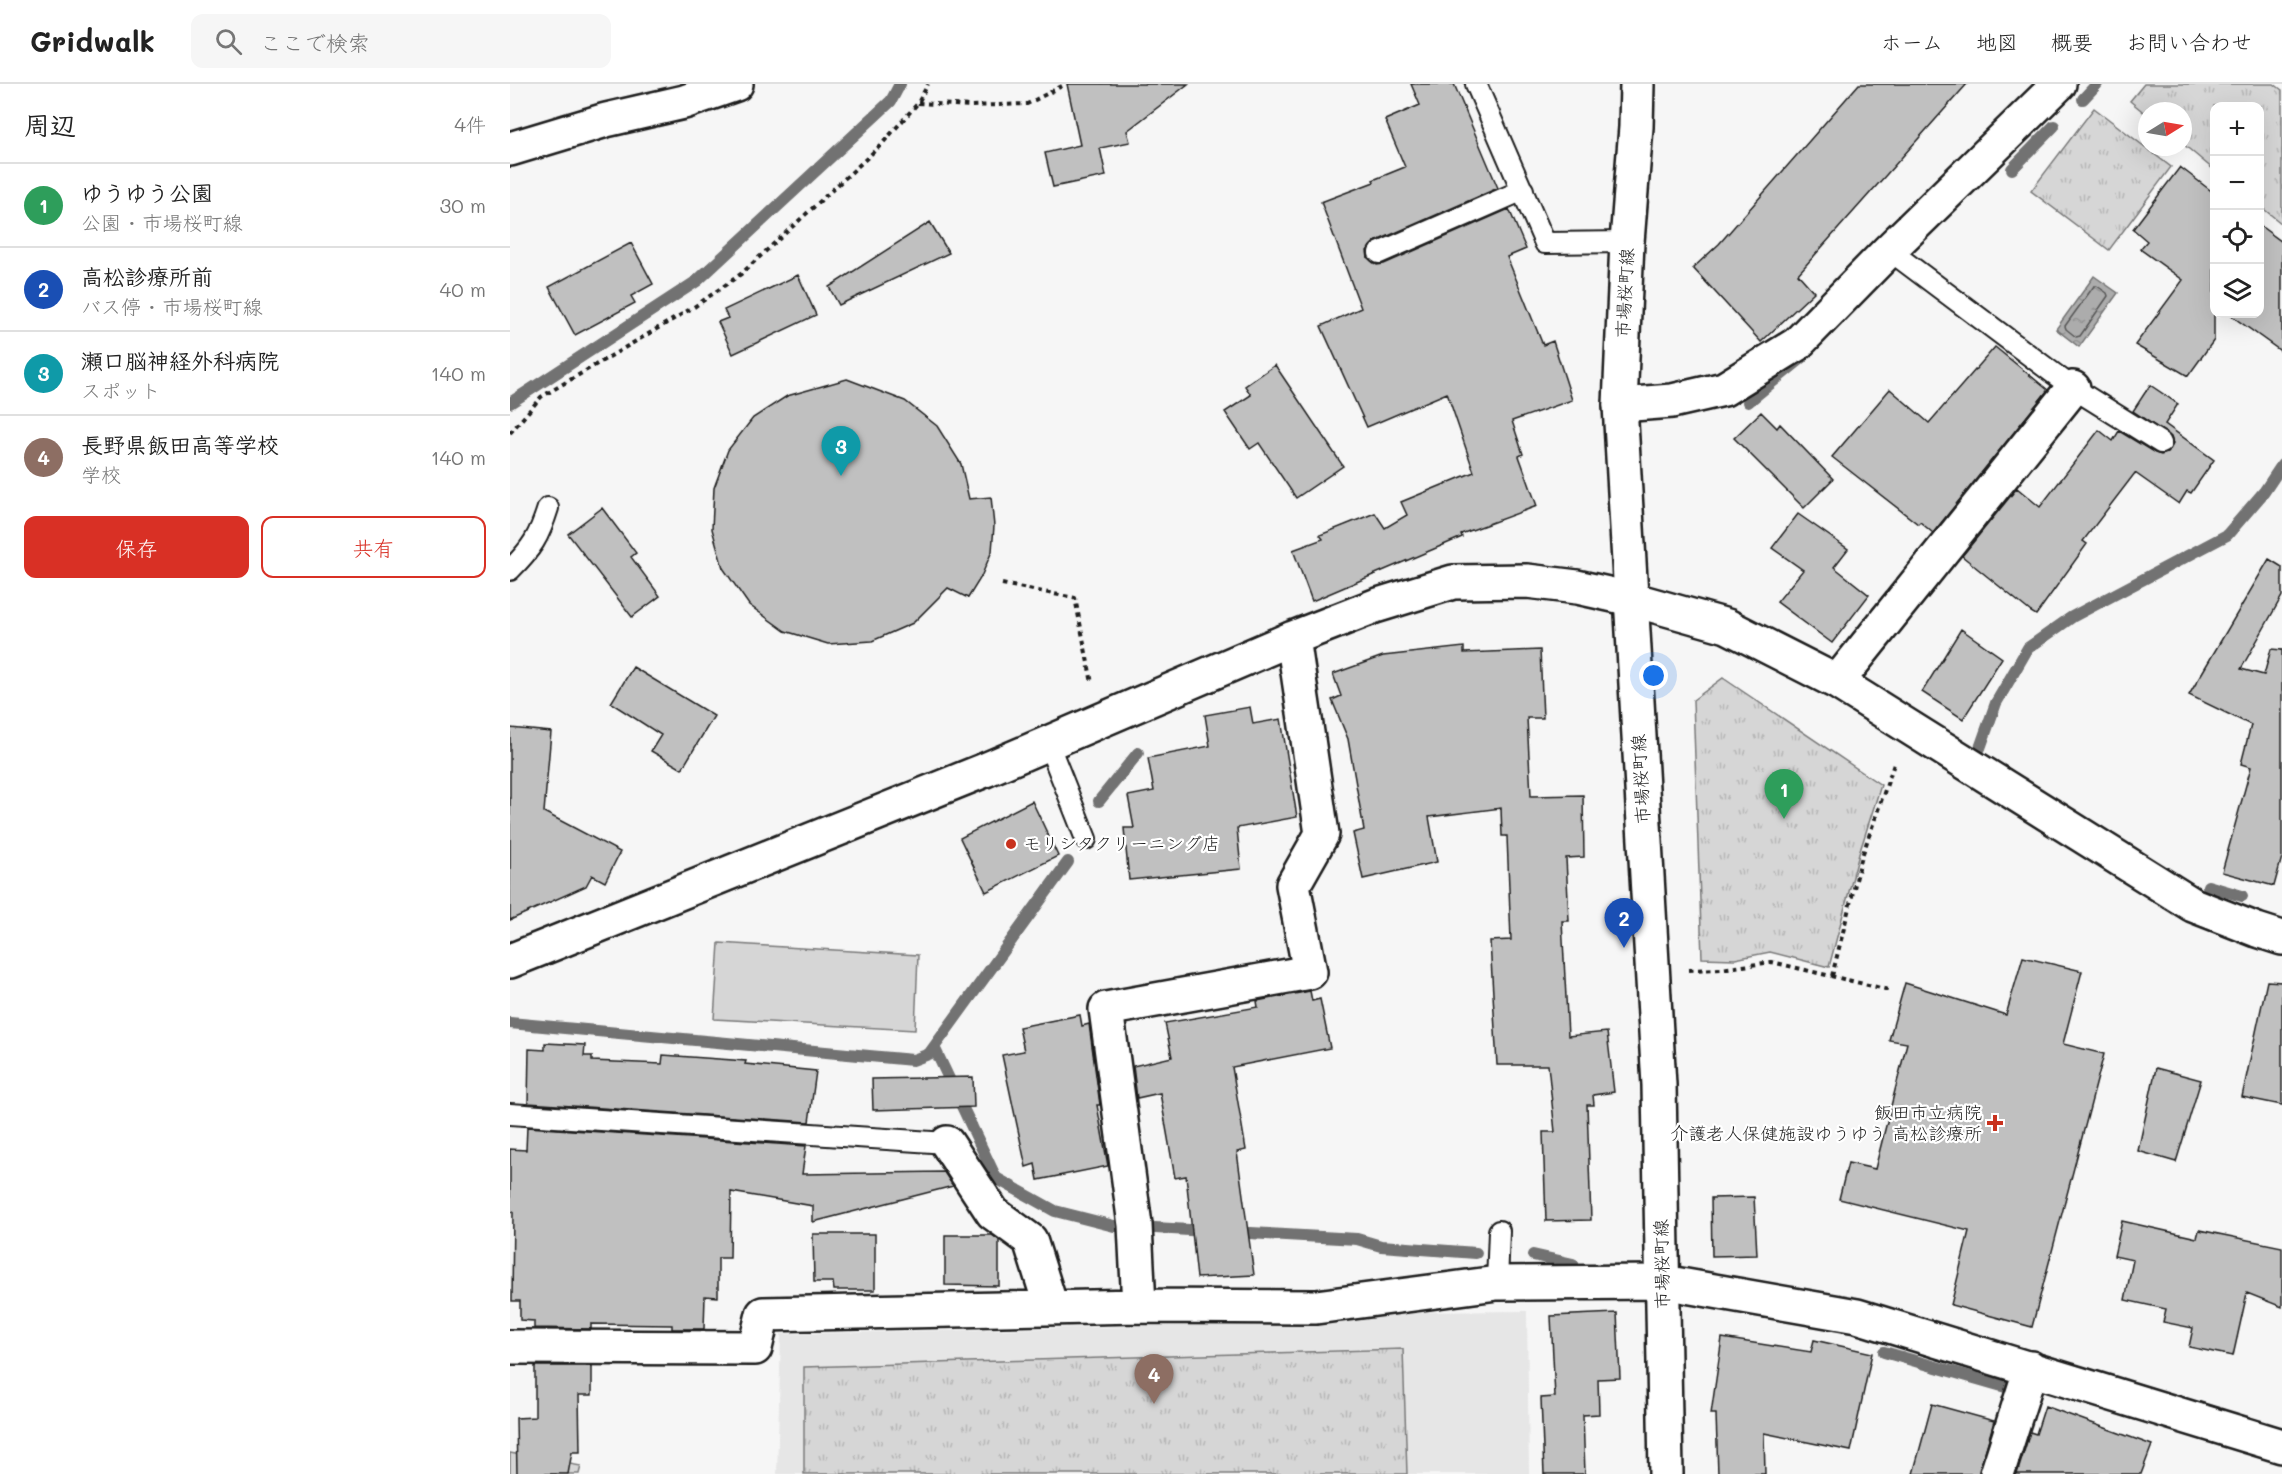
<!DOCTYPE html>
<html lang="ja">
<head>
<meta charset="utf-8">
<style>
  :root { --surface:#fff; --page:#f6f6f6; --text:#222; --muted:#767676; --line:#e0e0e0; --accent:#d93025 }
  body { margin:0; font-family:Mali,"Klee One",sans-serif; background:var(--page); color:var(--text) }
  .controls { position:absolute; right:18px; top:18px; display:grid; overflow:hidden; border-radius:12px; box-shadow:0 6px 24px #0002 }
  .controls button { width:54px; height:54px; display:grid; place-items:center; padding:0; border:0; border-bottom:2px solid var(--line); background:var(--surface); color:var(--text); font:30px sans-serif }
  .compass { position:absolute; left:1628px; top:18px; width:54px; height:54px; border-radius:50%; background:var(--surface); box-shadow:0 6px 24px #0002; rotate:79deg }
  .you { position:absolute; left:1144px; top:592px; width:21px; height:21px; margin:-15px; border:4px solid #fff; border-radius:50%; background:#1a73e8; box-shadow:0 0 0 9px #1a73e833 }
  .badge { display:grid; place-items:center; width:39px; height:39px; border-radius:50%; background:var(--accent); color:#fff; font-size:20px; font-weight:700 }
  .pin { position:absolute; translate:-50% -50px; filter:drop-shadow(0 2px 3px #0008) }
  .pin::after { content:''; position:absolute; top:32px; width:21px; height:18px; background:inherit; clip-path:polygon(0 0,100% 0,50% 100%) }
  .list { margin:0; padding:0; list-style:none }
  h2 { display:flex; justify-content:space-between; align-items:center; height:78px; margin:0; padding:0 24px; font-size:26px }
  h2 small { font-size:20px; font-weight:400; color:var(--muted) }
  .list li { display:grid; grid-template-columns:39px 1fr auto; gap:18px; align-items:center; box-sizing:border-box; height:84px; padding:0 24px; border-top:2px solid var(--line) }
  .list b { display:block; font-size:22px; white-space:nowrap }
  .list p { margin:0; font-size:20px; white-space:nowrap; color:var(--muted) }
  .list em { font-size:20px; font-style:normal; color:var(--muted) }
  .actions { display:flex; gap:12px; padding:18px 24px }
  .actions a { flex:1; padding:14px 0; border:2px solid var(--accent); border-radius:12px; text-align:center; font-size:21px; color:var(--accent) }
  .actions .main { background:var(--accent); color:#fff }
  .icon { flex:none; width:33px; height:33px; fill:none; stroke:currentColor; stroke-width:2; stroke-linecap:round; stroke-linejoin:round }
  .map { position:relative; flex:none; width:1772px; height:1390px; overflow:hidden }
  header { display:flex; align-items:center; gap:36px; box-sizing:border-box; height:84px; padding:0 30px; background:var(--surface); border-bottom:2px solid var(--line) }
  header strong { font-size:28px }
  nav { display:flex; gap:33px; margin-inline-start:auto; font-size:21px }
  .search { width:420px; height:54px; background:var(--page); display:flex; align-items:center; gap:15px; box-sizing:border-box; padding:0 21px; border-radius:12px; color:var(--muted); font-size:22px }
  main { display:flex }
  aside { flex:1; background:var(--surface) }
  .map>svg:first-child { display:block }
  .built { fill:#e6e6e6 }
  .park { fill:url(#park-tufts); stroke:#797979; stroke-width:1.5 }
  .pitch { fill:#d6d6d6; stroke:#797979; stroke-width:1.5 }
  .water { fill:url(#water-ripples); stroke:#727272; stroke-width:1.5 }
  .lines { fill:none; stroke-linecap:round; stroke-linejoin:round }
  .shore { stroke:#565656; stroke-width:1.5 }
  .stream { stroke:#727272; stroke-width:12 }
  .building { fill:#c0c0c0; stroke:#1c1c1c; stroke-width:1.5 }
  .service-casing { stroke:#1c1c1c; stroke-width:24 }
  .minor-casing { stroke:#1c1c1c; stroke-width:38 }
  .secondary-casing { stroke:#1c1c1c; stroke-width:38 }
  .path { stroke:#1c1c1c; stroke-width:4; stroke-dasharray:4.5 4.5; stroke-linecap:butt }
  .service { stroke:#fff; stroke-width:20 }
  .minor { stroke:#fff; stroke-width:33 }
  .secondary { stroke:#fff; stroke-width:33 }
  .poi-dot { fill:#c8321e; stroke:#fff; stroke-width:2 }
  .labels { text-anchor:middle; stroke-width:4.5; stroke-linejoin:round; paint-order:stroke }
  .street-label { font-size:18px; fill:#1c1c1c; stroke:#fff }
  .poi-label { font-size:18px; fill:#1c1c1c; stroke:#fff; text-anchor:start }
</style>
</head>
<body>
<header>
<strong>Gridwalk</strong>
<div class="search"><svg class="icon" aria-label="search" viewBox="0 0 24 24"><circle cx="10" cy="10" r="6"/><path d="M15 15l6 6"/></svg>ここで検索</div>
<nav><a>ホーム</a><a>地図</a><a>概要</a><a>お問い合わせ</a></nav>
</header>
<main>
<aside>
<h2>周辺<small>4件</small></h2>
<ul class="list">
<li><span class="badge" style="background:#2e9e5b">1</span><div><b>ゆうゆう公園</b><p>公園 · 市場桜町線</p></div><em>30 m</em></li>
<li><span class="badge" style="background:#1a4fb4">2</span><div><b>高松診療所前</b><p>バス停 · 市場桜町線</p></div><em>40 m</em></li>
<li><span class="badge" style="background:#0f9aa8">3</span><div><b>瀬口脳神経外科病院</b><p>スポット</p></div><em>140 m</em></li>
<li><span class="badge" style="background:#8d6e63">4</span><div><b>長野県飯田高等学校</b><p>学校</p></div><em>140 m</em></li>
</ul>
<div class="actions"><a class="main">保存</a><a>共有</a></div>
</aside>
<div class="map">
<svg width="1772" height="1390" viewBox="0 0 1772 1390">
  <defs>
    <pattern id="park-tufts" width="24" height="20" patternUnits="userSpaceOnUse" patternTransform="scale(1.5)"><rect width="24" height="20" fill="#d6d6d6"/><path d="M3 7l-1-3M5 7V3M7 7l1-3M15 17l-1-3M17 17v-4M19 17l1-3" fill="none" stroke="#b7b7b7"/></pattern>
    <pattern id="water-ripples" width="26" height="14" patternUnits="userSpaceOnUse" patternTransform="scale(1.5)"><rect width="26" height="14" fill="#acacac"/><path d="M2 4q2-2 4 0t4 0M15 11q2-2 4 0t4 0" fill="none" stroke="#939393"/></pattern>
  </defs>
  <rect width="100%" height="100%" fill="#f6f6f6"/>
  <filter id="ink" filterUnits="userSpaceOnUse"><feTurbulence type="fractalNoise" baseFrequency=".0167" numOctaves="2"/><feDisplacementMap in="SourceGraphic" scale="12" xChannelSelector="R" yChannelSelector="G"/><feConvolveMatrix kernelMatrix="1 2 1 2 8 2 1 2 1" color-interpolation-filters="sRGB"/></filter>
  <g filter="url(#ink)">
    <!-- built -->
    <path class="built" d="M 1017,1227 L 1019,1390 L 267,1390 L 271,1250 L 820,1238 L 897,1228 Z"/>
    <!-- park -->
    <path class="park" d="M 1634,0 L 1764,0 L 1772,6 L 1772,140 L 1750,122 L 1750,22 L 1704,22 L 1704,86 L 1673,60 L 1673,27 L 1637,27 L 1637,31 L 1620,17 Z
      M 1584,24 L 1661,83 L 1599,166 L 1521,107 Z
      M 1213,594 L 1371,701 L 1349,770 L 1319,883 L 1260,868 L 1225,875 L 1192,874 L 1183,616 Z
      M 893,1265 L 897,1390 L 294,1390 L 294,1283 Z"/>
    <!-- pitch -->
    <path class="pitch" d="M 209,859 L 408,871 L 405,946 L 204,935 Z
      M 0,1369 L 71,1382 L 69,1390 L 0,1390 Z"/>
    <!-- water -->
    <path class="water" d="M 1584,192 L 1608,209 L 1569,263 L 1546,245 Z"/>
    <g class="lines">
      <!-- shore -->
      <path class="shore" d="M 1584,202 L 1587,202 L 1597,209 L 1598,212 L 1570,252 L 1566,253 L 1556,245 L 1555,242 Z"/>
      <!-- stream -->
      <path class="stream" d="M 1573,15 L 1587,0
        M 1502,85 L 1544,42
        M 1238,318 L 1293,273
        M 0,319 L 187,197 L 381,17 L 390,0
        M 1470,664 L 1486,619 L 1518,564 L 1562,533 L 1717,451 L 1754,408 L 1772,381
        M 589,717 L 628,669
        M 1698,802 L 1732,812
        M 0,939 L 403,976 L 419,970 L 558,778
        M 424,963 L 486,1094 L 545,1127 L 604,1142
        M 645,1144 L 696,1147
        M 722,1148 L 847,1155 L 871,1162 L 966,1169
        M 1023,1171 L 1063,1180
        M 1374,1268 L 1499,1304"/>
    </g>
    <!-- building -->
    <path class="building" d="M 557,0 L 678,0 L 617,47 L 620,58 L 590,64 L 596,92 L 543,103 L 535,69 L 570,61 Z
      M 901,0 L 944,0 L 988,104 L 864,158 L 857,167 L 858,174 L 867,181 L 874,180 L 999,125 L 1016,165 L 997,173 L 1033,261 L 1043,257 L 1062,316 L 1002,337 L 1013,370 L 1009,372 L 1027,422 L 951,450 L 952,453 L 802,517 L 783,466 L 813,455 L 810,451 L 865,429 L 875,444 L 897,431 L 891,418 L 964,388 L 937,309 L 857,343 L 811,242 L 851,224 L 811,118 L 864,98 L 863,96 L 895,83 L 875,36 L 910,21 Z
      M 1349,0 L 1457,0 L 1288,190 L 1304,208 L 1251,258 L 1183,184 L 1209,160 Z
      M 1670,83 L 1704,109 L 1704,256 L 1678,292 L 1625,261 L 1673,196 L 1630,165 L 1637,157 L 1623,145 Z
      M 420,138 L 439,169 L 329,221 L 319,203 Z
      M 1749,141 L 1772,158 L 1772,268 L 1719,230 L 1749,230 Z
      M 121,159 L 143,200 L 121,212 L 125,219 L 65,251 L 39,203 Z
      M 288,191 L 306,231 L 223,270 L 208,238 L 218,234 L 214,226 Z
      M 1485,263 L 1538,306 L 1423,449 L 1410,438 L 1408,440 L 1322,373 L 1380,305 L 1419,339 Z
      M 765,281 L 833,382 L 786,414 L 749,359 L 740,365 L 715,328 L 741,311 L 735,302 Z
      M 337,295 L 395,317 L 427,342 L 451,380 L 459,415 L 481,413 L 484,442 L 482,467 L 471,493 L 458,514 L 438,504 L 403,539 L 362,557 L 318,560 L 275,547 L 239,521 L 213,484 L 202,445 L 204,404 L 218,366 L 243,334 L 277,312 Z
      M 1640,301 L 1668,320 L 1655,340 L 1704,376 L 1681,409 L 1677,407 L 1669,420 L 1625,389 L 1573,457 L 1577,460 L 1526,531 L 1521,528 L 1452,472 L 1507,404 L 1530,423 L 1589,346 L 1603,357 L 1609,347 L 1645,369 L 1651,371 L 1657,369 L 1663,360 L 1661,353 L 1623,327 Z
      M 1251,328 L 1267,344 L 1270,340 L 1323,395 L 1294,424 L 1224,354 Z
      M 92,424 L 126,469 L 121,473 L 150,512 L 122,533 L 58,450 Z
      M 1288,430 L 1338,465 L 1324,483 L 1359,511 L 1322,559 L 1267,518 L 1293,486 L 1262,464 Z
      M 1759,475 L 1772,483 L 1772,512 L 1731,585 L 1754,591 L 1761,565 L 1772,566 L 1772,773 L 1764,802 L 1712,788 L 1741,683 L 1731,680 L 1741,641 L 1679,611 Z
      M 1451,545 L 1492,574 L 1453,635 L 1412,608 Z
      M 954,563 L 954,569 L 1030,566 L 1033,634 L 1017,634 L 1021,712 L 1073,711 L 1074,773 L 1056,774 L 1059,837 L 1052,837 L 1058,952 L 1097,948 L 1104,1008 L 1083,1011 L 1084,1021 L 1077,1021 L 1081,1136 L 1036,1137 L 1033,1048 L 1045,1048 L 1038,981 L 987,981 L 980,857 L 1001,856 L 997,752 L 992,752 L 991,724 L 919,733 L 927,778 L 853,795 L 843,749 L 854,746 L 838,655 L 822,616 L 831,612 L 823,590 L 873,572 Z
      M 123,583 L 204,632 L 172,685 L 141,667 L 151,651 L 101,619 Z
      M 740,623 L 743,640 L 771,635 L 787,733 L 727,744 L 731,785 L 619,796 L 614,744 L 624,744 L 618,712 L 644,707 L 638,674 L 700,662 L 695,631 Z
      M 0,644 L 41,648 L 34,728 L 110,768 L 95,798 L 82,791 L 76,802 L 0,836 Z
      M 522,717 L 548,772 L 476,808 L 450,754 Z
      M 1513,873 L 1572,887 L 1553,960 L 1594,970 L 1522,1243 L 1441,1221 L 1459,1147 L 1329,1115 L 1338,1079 L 1365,1085 L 1397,959 L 1379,956 L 1395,899 L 1496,931 Z
      M 1757,897 L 1772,898 L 1772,1021 L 1732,1013 Z
      M 800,907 L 802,917 L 810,915 L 820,964 L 722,983 L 736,1066 L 727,1068 L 744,1191 L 687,1194 L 676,1092 L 665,1094 L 650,1009 L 627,1014 L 623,982 L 662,973 L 655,939 L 748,923 L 747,917 Z
      M 570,931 L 572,942 L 579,940 L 590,1021 L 587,1021 L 598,1082 L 528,1096 L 525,1080 L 516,1083 L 492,971 L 514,967 L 509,943 Z
      M 35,959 L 75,961 L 74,972 L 82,972 L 82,977 L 152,980 L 153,971 L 236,977 L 235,980 L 306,987 L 299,1038 L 18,1019 L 19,965 L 35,966 Z
      M 1646,984 L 1691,996 L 1666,1078 L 1628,1067 Z
      M 463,993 L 464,1023 L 363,1026 L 362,995 Z
      M 17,1043 L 296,1062 L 292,1090 L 434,1088 L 443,1102 L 303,1138 L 303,1122 L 221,1108 L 220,1174 L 208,1174 L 208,1213 L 195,1212 L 194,1245 L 162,1245 L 162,1241 L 81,1240 L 81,1245 L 24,1244 L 24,1237 L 10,1236 L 10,1217 L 2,1217 L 3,1128 L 0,1128 L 0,1065 L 16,1066 Z
      M 1244,1113 L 1247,1171 L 1202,1172 L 1201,1114 Z
      M 1612,1137 L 1687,1154 L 1689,1146 L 1772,1163 L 1772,1223 L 1737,1209 L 1723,1272 L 1679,1263 L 1683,1244 L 1653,1238 L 1656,1225 L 1615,1216 L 1623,1176 L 1604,1172 Z
      M 303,1150 L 365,1150 L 365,1206 L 324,1206 L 323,1198 L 304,1198 Z
      M 435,1151 L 482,1151 L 489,1156 L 489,1202 L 435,1201 Z
      M 1107,1229 L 1110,1294 L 1088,1295 L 1089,1330 L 1073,1331 L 1075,1390 L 1034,1390 L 1031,1314 L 1045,1313 L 1041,1232 Z
      M 1212,1254 L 1301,1268 L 1304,1256 L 1362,1269 L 1341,1367 L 1254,1349 L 1255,1390 L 1208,1390 L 1206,1330 L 1201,1330 Z
      M 25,1282 L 82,1282 L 82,1311 L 69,1311 L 70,1368 L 62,1368 L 58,1390 L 7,1390 L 6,1334 L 25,1333 Z
      M 1422,1320 L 1484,1337 L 1469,1390 L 1403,1390 Z
      M 1535,1322 L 1642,1361 L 1631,1390 L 1507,1390 L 1520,1348 L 1526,1350 Z"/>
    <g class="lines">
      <!-- service casing -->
      <g class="service-casing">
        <path id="service" d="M 966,0 L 1035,159 L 1117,158
          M 1379,166 L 1563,304 L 1651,359
          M 869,169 L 1013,106
          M 0,486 C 22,464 29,453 38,424
          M 538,659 L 576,755
          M 0,1030 L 437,1059
          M 987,1199 L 989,1147"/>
      </g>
      <!-- minor casing -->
      <g class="minor-casing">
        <path id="minor" d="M 0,65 L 96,36 L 174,18 L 226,0
          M 1110,321 L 1162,317 L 1214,305 L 1287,260 L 1379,166 L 1549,0
          M 1327,598 L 1563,304
          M 0,877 L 475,686 L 783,554 L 865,522 L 943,498 L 1017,497 L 1067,503 L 1121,515 L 1217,542 L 1327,598 L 1683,821 L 1747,846 L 1772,854
          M 437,1059 L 483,1129 L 520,1156 L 541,1223
          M 629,1222 L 625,1141 L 596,925 L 800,888 L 783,801 L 812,750 L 783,554
          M 0,1263 L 245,1264 L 253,1230 L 629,1222 L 806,1223 L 987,1199 L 1153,1198 L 1347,1232 L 1772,1362
          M 1487,1390 L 1521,1284"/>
      </g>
      <!-- secondary casing -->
      <g class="secondary-casing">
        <path id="secondary" d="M 1127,0 L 1126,43 L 1117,158 L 1110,321 L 1149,1001 L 1156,1390"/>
      </g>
      <!-- path -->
      <path class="path" d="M 408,19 L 460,22 L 517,20 L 556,0
        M 0,349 L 31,313 L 184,223 L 231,190 L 371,61 L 408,19 L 418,0
        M 492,500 L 565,514 L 582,599
        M 1179,886 L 1211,885 L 1262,878 L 1379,906
        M 1322,892 L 1352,772 L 1385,677"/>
      <!-- service -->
      <use href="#service" class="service"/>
      <!-- minor -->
      <use href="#minor" class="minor"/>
      <!-- secondary -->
      <use href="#secondary" class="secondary"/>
    </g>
  </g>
  <!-- markers -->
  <g class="poi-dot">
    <circle cx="501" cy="760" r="6"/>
    <path d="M1482 1030h6v6h6v6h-6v6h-6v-6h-6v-6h6z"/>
  </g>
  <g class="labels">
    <!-- street labels -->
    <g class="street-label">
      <text transform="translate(1115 209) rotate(-87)" y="6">市場桜町線</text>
      <text transform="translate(1131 695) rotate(-93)" y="6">市場桜町線</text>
      <text transform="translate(1152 1180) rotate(-91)" y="6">市場桜町線</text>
    </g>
    <!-- poi labels -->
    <g class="poi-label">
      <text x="513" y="766">モリシタクリーニング店</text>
      <text x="1472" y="1035" text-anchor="end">飯田市立病院<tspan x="1472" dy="21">介護老人保健施設ゆうゆう 高松診療所</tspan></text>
    </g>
  </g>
</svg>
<div class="controls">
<button>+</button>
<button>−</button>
<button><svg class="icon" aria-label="locate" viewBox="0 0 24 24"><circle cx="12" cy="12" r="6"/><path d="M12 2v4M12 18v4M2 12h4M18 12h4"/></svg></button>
<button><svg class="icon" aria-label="layers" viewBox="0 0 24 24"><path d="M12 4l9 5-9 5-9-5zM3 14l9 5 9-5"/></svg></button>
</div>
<svg class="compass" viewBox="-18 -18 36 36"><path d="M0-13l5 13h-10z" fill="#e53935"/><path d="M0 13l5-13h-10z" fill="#767676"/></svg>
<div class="you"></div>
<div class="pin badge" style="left:1274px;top:735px;background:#2e9e5b">1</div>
<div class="pin badge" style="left:1114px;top:864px;background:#1a4fb4">2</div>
<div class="pin badge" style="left:331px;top:392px;background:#0f9aa8">3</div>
<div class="pin badge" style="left:644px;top:1320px;background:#8d6e63">4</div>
</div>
</main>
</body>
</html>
